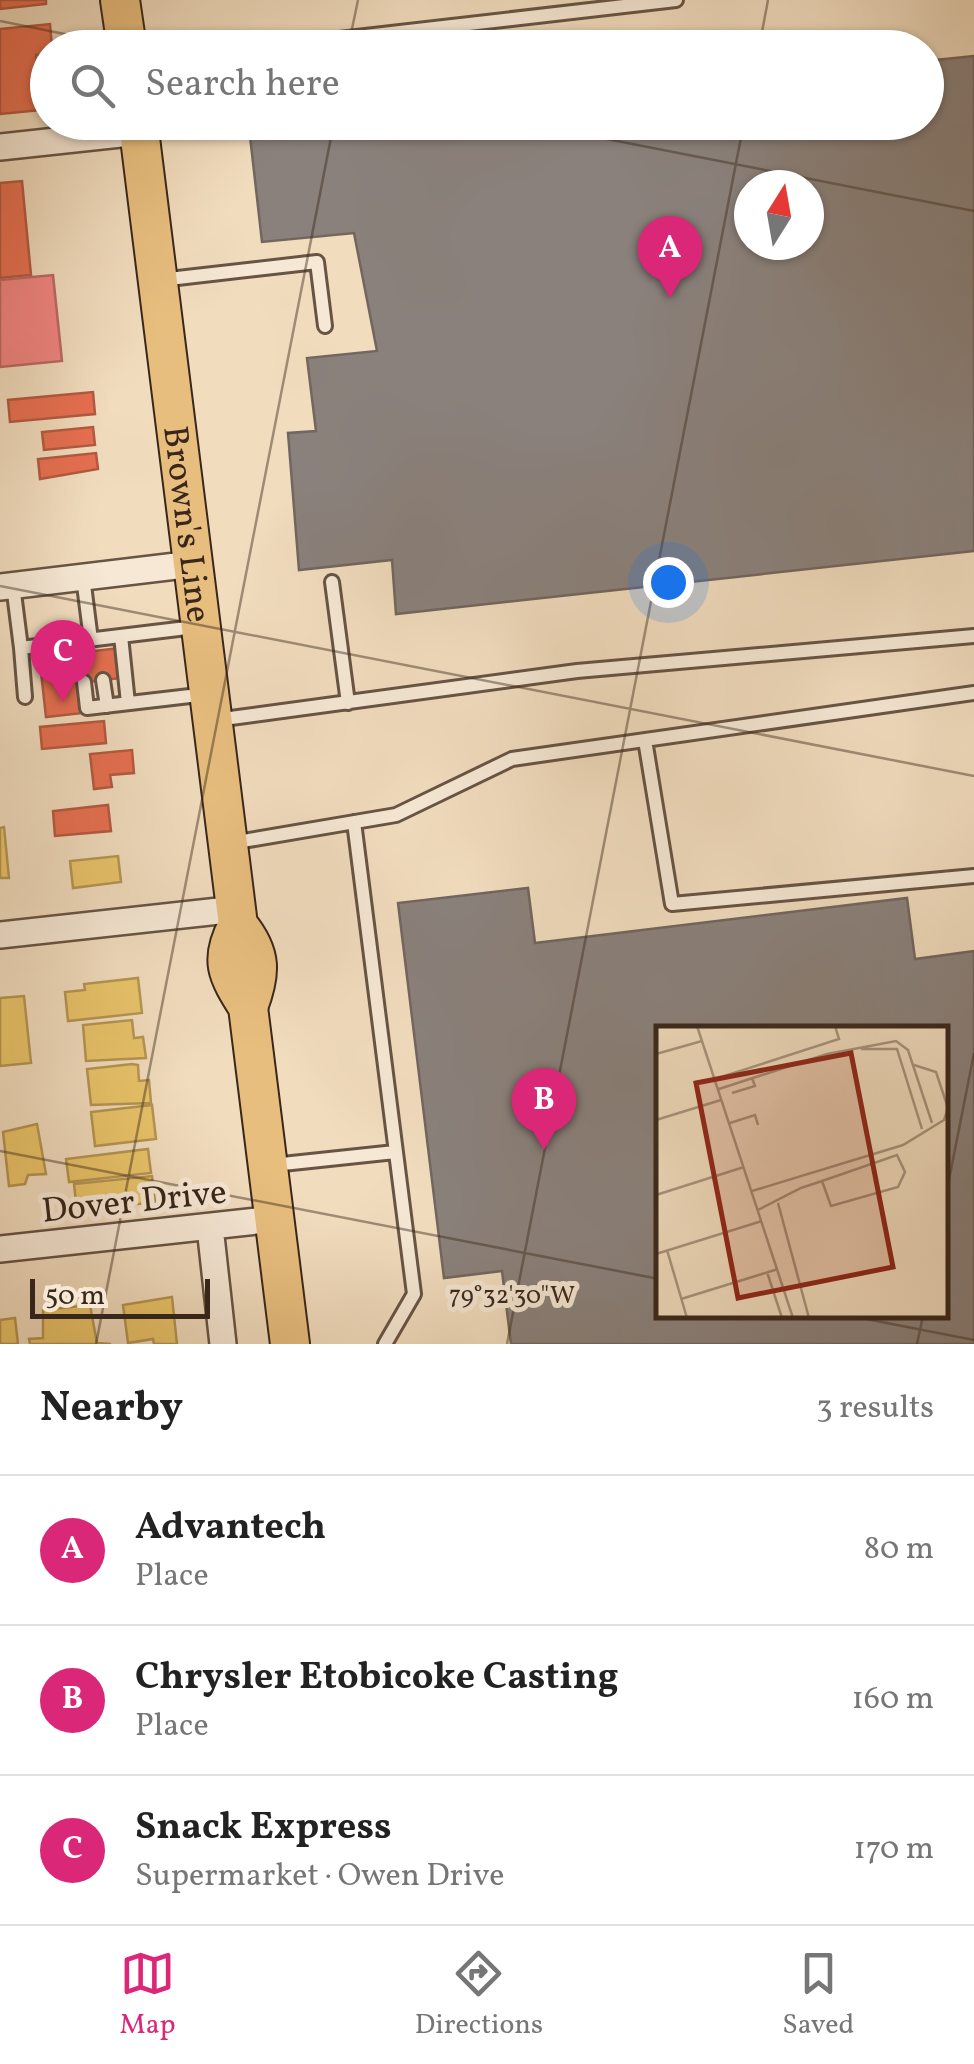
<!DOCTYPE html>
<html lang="en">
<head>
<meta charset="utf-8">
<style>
  :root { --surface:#fff; --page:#f6f6f6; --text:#222; --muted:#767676; --line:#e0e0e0; --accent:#db2777 }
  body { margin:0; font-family:Vollkorn,serif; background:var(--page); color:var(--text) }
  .compass { position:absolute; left:734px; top:170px; width:90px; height:90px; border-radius:50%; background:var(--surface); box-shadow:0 2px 8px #0004; rotate:11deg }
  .scale { position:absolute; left:30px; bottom:25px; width:180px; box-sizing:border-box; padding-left:10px; border:5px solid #39271b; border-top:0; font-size:28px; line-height:35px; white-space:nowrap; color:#39271b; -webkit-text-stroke:8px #f6e8d5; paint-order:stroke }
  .you { position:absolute; left:668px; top:582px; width:35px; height:35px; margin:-25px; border:8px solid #fff; border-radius:50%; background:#1a73e8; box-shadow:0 0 0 15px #1a73e833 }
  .badge { display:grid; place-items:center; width:65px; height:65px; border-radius:50%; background:var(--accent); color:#fff; font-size:32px; font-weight:700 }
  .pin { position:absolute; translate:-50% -82px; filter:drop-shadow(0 2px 5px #0008) }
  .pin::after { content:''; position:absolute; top:52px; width:35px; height:30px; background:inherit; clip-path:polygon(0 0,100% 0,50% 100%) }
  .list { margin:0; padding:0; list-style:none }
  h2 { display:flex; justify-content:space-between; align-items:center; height:130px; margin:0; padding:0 40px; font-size:42px }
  h2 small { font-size:32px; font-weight:400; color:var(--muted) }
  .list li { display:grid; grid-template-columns:65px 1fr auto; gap:30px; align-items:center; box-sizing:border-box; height:150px; padding:0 40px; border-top:2px solid var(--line) }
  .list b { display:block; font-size:38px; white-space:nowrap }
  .list p { margin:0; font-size:32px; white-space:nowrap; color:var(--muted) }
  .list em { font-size:32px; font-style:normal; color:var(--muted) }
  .icon { flex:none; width:55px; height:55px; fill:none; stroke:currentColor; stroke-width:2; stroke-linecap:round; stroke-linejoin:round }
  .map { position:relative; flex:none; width:974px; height:1344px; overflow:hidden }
  .search { position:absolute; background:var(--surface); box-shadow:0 2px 8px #0004; left:30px; right:30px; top:30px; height:110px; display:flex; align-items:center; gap:25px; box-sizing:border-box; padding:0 35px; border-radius:55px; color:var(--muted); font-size:38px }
  .sheet { height:580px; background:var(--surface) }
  nav { display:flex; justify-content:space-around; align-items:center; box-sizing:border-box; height:140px; border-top:2px solid var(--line); background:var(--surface); font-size:28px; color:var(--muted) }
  nav a { display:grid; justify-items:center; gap:5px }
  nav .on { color:var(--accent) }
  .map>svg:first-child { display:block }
  .homes { fill:#e9c46a; stroke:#b49552; stroke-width:2.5 }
  .shops { fill:#e76f51; stroke:#b35941; stroke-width:2.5 }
  .health { fill:#f28482; stroke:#ba6863; stroke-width:2.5 }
  .industry { fill:#8a817c; stroke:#72665f; stroke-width:2.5; fill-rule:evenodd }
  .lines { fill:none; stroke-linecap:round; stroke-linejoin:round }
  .lane-casing { stroke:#675444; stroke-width:18 }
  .street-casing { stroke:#675444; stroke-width:30 }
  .primary-casing { stroke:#39271b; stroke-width:42 }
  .lane { stroke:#f6e8d5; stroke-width:12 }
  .street { stroke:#f6e8d5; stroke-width:25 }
  .primary { stroke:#e8be7f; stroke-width:38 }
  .ticks { fill:none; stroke:#39271b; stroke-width:2.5; stroke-opacity:0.45 }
  .labels { text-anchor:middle; stroke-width:10; stroke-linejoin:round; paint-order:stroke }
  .street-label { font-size:35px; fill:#39271b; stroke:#f6e8d5 }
  .inset-road { fill:none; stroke:#a7947d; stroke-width:2.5 }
  .view { fill:#8f2418; fill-opacity:0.15; stroke:#8f2418; stroke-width:5 }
  .inset-edge { fill:none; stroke:#39271b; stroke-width:5 }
  .ticks-label { font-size:25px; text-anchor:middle; fill:#39271b; stroke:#f6e8d5; stroke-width:10; stroke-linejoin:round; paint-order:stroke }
</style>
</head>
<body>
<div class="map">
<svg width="974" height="1344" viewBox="0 0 974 1344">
  <rect width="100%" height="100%" fill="#f1dcbe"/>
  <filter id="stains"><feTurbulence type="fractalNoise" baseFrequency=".002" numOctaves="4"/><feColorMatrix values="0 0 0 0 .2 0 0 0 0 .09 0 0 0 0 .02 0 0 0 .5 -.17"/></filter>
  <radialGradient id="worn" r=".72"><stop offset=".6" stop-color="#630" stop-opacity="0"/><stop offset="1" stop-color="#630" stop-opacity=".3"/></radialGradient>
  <!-- homes -->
  <path class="homes" d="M 4,827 L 9,878 L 0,878 L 0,828 Z
    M 118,856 L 121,882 L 73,888 L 70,861 Z
    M 138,978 L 142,1013 L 68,1021 L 65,992 L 85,990 L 84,984 Z
    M 24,996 L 31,1063 L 0,1066 L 0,998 Z
    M 132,1020 L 134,1038 L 143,1037 L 146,1058 L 86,1061 L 83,1025 Z
    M 132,1064 L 138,1065 L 139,1081 L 149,1080 L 151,1103 L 91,1105 L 87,1069 Z
    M 152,1105 L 156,1139 L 95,1146 L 91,1112 Z
    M 37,1124 L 46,1174 L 28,1175 L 25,1184 L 9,1186 L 3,1132 Z
    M 148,1149 L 151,1173 L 69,1182 L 66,1159 Z
    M 152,1176 L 155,1202 L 77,1211 L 74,1184 Z
    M 172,1297 L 177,1344 L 154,1344 L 153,1339 L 128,1343 L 123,1305 Z
    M 90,1305 L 97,1343 L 111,1344 L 30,1344 L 29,1339 L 43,1338 L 43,1310 Z
    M 15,1318 L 18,1344 L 0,1344 L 0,1320 Z"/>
  <!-- shops -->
  <path class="shops" d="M 0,0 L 46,0 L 46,4 L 0,9 Z
    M 50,24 L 52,48 L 48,48 L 48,54 L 36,55 L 42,110 L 0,114 L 0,29 Z
    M 22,181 L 31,275 L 0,278 L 0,183 Z
    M 93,392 L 95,414 L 10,422 L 8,400 Z
    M 93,427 L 95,445 L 44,450 L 42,432 Z
    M 96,453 L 98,469 L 40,479 L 38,459 Z
    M 120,648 L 121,678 L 79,683 L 77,653 Z
    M 78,668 L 83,713 L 46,717 L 41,672 Z
    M 104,721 L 106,743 L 42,749 L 40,727 Z
    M 132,750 L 134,773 L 110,775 L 112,787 L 94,789 L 90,754 Z
    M 108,805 L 111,831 L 55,836 L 53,811 Z"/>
  <!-- health -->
  <path class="health" d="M 53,275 L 62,361 L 0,367 L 0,280 Z"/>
  <!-- industry -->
  <path class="industry" d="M 974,56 L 974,551 L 396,614 L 392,560 L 299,570 L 288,433 L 316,431 L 307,358 L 377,351 L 354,233 L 262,242 L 250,136 L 375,122 L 926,122 L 926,61 ZM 749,185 L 809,185 L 809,245 L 749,245 Z
    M 528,888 L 535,943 L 907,898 L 915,959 L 974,951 L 974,1344 L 511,1344 L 502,1271 L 444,1278 L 398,903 ZM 659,1029 L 946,1029 L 946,1316 L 659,1316 Z"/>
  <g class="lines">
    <!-- lane casing -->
    <g class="lane-casing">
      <path id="lane" d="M 261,48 L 676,0
        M 160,280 L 317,262 L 325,326
        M 83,577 L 91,640
        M 332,582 L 348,703
        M 13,585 L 21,648 L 79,641 L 80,653
        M 121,636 L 128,703
        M 79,641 L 195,627
        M 21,648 L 25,697
        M 103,680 L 107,706
        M 84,682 L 87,708 L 207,694
        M 216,720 L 577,671 L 974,636
        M 645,740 L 672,904 L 974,876
        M 354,822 L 414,1294 L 385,1344
        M 231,843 L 396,815 L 512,759 L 974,693
        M 273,1165 L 395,1152"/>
    </g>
    <!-- street casing -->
    <g class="street-casing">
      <path id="street" d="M 0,147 L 139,132
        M 0,587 L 193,564
        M 0,935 L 237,909
        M 210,1227 L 223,1344
        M 0,1249 L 275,1219"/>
    </g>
    <!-- primary casing -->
    <g class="primary-casing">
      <g id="primary">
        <path d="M 120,0 L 127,48"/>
        <path id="s1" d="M 138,122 L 238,925 C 262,954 261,973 248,1007"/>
        <path d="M 238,925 C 219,960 227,974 248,1007 L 290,1344"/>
      </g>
    </g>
    <!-- lane -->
    <use href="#lane" class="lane"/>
    <!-- street -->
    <use href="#street" class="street"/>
    <!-- primary -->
    <use href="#primary" class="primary"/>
  </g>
  <!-- ticks -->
  <path class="ticks" d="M 0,21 L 134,48M 348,48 L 358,0M 759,48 L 768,0M 520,122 L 974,211M 0,586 L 974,776M 0,1151 L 659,1279M 946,1195 L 974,1053M 851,1316 L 974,1340M 96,1344 L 334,122M 507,1344 L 744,122M 917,1344 L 923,1316"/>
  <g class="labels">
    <!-- street labels -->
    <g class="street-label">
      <text dy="12" stroke="none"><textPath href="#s1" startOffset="405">Brown's Line</textPath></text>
      <text transform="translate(134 1200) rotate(-6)" y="12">Dover Drive</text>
    </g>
  </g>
  <!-- overview -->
  <g transform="translate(656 1026)">
    <rect width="292" height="292" fill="#f1dcbe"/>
    <path class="inset-road" d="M 41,0 L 137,292M 205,23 L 241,23 L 266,103M 0,28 L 46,15M 59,53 L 183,13 L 179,0M 63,63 L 171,28 L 240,15 L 252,24 L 276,97M 76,67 L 99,60 L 96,52M 0,94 L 65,74M 74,97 L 99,89 L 102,99M 96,165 L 247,119 L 288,94 L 292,82 L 280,46 L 258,39M 0,169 L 88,141M 122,177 L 153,292M 102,184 L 145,162 L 166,155 L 241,129 L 249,146 L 242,161 L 175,180 L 166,155M 11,224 L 31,292M 0,228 L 106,195M 111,246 L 126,292M 25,273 L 122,243"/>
    <path class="view" d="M 195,27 L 237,241 L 82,272 L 40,57 Z"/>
    <rect width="292" height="292" class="inset-edge"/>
  </g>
  <g class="ticks-label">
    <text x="512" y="1303">79°32'30"W</text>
  </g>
  <rect width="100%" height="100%" filter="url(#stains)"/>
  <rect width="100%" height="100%" fill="url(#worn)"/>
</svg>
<svg class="compass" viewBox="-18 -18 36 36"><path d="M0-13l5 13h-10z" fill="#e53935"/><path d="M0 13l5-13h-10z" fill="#767676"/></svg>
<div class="scale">50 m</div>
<div class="you"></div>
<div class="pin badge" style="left:670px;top:298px">A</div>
<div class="pin badge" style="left:544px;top:1150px">B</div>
<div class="pin badge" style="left:63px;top:702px">C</div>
<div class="search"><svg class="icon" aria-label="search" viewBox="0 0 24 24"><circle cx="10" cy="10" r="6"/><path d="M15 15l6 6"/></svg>Search here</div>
</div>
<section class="sheet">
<h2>Nearby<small>3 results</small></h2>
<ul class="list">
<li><span class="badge">A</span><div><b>Advantech</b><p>Place</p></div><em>80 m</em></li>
<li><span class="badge">B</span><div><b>Chrysler Etobicoke Casting</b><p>Place</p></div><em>160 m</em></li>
<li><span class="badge">C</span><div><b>Snack Express</b><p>Supermarket · Owen Drive</p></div><em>170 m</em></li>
</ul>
</section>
<nav>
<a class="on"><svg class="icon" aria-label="map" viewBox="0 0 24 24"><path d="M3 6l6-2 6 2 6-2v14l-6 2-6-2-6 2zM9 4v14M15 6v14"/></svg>Map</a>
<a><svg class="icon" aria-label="directions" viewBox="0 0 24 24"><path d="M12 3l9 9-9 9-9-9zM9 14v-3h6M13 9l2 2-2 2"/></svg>Directions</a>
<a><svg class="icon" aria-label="saved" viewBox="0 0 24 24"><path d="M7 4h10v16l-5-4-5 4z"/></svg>Saved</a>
</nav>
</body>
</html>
